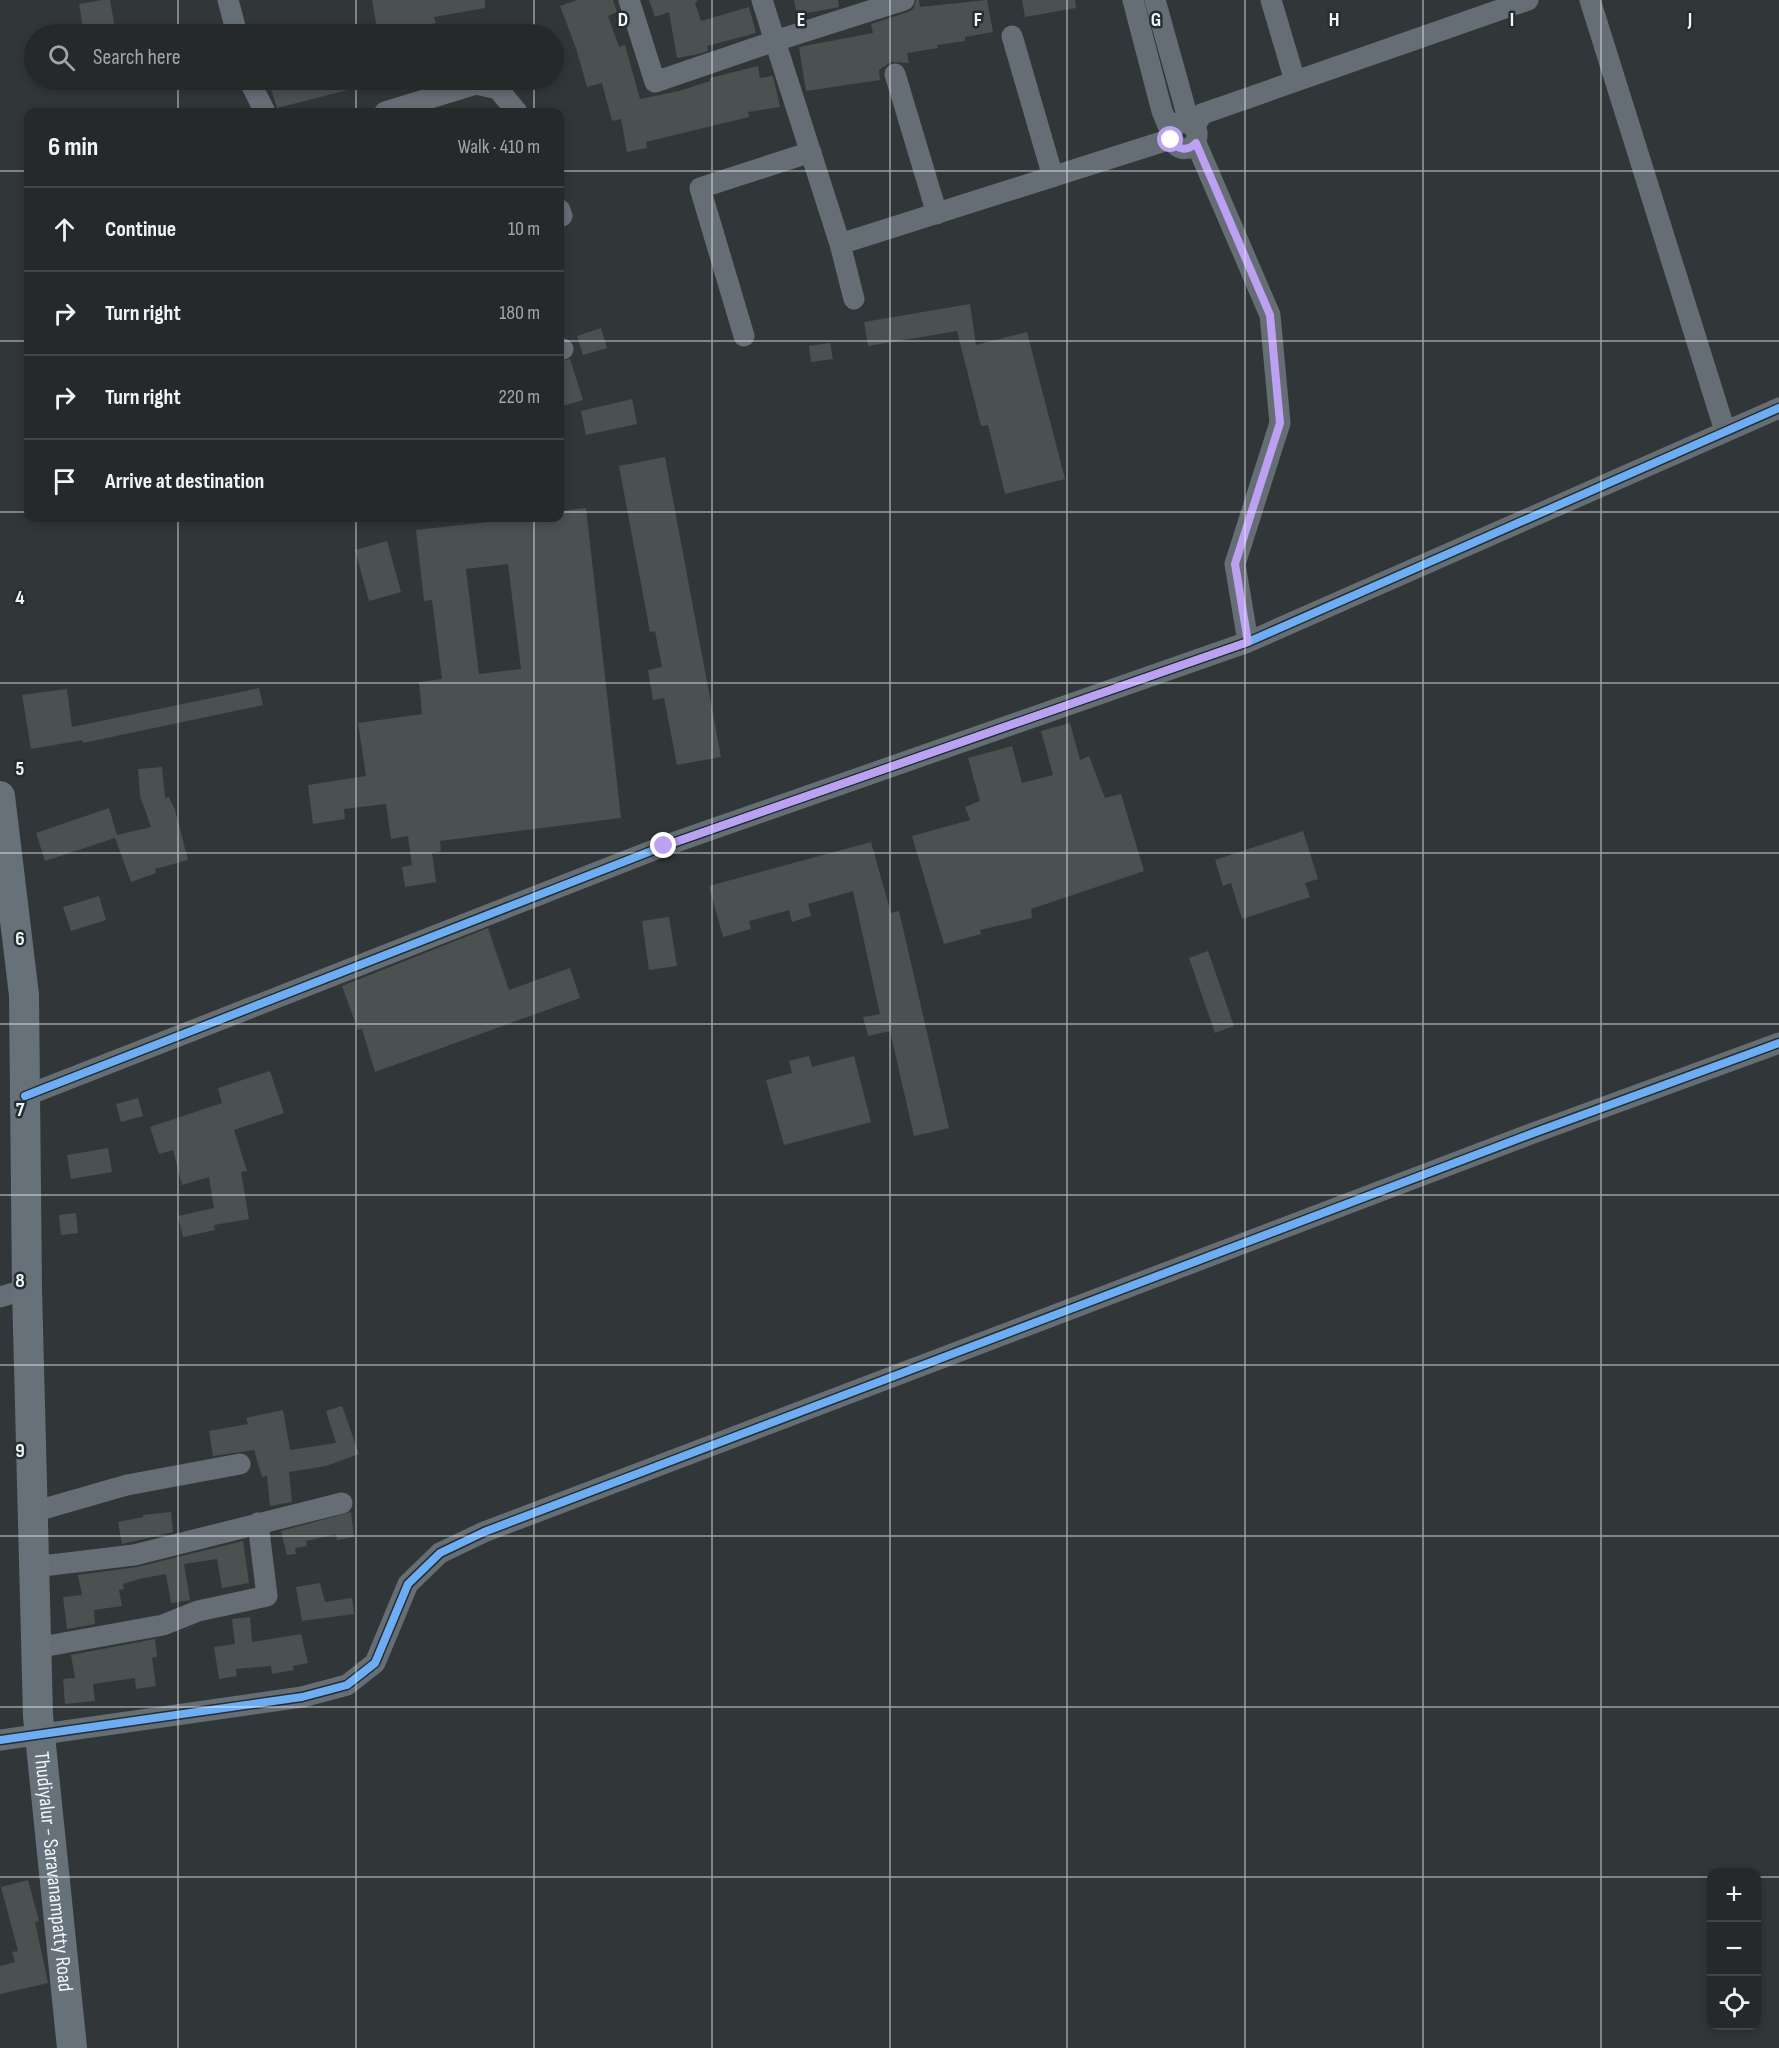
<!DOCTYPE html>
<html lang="en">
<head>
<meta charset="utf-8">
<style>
  :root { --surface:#25292a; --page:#313536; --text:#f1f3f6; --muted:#a3a6a8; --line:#424547 }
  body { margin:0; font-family:"Sofia Sans Condensed",sans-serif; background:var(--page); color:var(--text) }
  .controls { position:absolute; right:18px; bottom:18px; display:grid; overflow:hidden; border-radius:12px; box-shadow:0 3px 9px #0003 }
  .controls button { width:54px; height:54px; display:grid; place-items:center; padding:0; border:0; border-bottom:2px solid var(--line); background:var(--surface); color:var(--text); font:30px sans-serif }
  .stop { position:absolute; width:18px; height:18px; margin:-14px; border:4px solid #bca0f2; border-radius:50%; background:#fff }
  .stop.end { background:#bca0f2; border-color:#fff; box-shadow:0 2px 6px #0008 }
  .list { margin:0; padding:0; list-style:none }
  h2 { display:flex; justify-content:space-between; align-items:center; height:78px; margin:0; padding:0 24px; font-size:26px }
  h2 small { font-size:20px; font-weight:400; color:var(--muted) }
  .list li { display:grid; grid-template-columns:39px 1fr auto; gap:18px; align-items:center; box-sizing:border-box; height:84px; padding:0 24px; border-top:2px solid var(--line) }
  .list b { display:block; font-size:22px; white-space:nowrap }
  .list em { font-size:20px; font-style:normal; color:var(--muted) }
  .icon { flex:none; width:33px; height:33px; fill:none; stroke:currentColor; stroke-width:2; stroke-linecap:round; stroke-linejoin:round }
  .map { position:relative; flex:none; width:1779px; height:2048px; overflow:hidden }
  .search { position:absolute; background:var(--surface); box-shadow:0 3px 9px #0003; left:24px; top:24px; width:540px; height:66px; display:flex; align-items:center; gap:15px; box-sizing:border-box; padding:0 21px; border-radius:33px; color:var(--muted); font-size:22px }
  .panel { position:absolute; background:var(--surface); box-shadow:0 3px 9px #0003; left:24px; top:108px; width:540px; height:414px; border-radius:12px }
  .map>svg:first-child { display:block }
  .building { fill:#4b5050; fill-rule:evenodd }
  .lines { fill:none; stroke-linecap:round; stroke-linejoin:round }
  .minor { stroke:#666e75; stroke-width:21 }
  .secondary { stroke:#677179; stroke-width:30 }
  .cycleway-casing { stroke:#242d30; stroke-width:11 }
  .cycleway { stroke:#6dadf4; stroke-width:8 }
  .route { stroke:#bca0f2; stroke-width:8 }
  .grid { fill:none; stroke:#f0f5f7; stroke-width:1.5; stroke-opacity:0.55 }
  .labels { text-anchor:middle; stroke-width:5; stroke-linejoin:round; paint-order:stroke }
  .street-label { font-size:21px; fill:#f0f5f7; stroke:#242d30 }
  .grid-label { font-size:20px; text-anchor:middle; font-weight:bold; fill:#f0f5f7; stroke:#242d30; stroke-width:5; stroke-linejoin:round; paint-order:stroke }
</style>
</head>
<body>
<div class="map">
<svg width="1779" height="2048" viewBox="0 0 1779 2048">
  <rect width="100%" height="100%" fill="#313738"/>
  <!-- building -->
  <path class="building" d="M 102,0 L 110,0 L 116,34 L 84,34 L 79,4 Z
    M 372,0 L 485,0 L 485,8 L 434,17 L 436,23 L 403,29 L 404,33 L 378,34 Z
    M 577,0 L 613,0 L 617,12 L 608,16 L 619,47 L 625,45 L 640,99 L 679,91 L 710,81 L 710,78 L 758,66 L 760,78 L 773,76 L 780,107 L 748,112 L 749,117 L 646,142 L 647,148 L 627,152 L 621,119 L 612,121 L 602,83 L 587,87 L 576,48 L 560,6 Z
    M 649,0 L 698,0 L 695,3 L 701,21 L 749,7 L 756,33 L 707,46 L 708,51 L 698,54 L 677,58 L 669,12 L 655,17 Z
    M 794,0 L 838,0 L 839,7 L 797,15 Z
    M 916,0 L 919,0 L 920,7 L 987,0 L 993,32 L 965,37 L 965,41 L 937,45 L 938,48 L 907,53 L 909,63 L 891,62 L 879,70 L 880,80 L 806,91 L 799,47 L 873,33 L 871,24 L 908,12 L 914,8 Z
    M 1022,0 L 1075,0 L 1076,8 L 1025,17 Z
    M 281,80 L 367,80 L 368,85 L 277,108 L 269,82 Z
    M 970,304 L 976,345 L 1027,332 L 1065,479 L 1005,494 L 988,425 L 981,426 L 957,331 L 868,346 L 864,322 Z
    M 601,328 L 607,348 L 583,355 L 577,336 Z
    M 830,343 L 833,359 L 811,362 L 809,346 Z
    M 570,359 L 583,400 L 560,407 L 560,362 Z
    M 632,399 L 637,424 L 586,435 L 581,411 Z
    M 665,457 L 721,757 L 677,765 L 664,698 L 653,700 L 648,670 L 662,667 L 655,631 L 650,632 L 619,466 Z
    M 586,508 L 621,818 L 440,841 L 441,851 L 432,853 L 436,882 L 405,887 L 402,867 L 412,865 L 408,836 L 391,839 L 386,804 L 344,809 L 345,819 L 313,824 L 308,785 L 366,776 L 358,723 L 422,714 L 419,682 L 442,679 L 432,600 L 424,601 L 416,530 L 523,518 L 560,518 L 560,511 ZM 508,564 L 521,669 L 479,674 L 466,569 Z
    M 387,541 L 401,592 L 369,601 L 355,550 Z
    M 259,688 L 263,705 L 83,743 L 83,740 L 31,749 L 22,695 L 67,689 L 72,727 Z
    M 1070,723 L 1080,760 L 1089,756 L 1105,798 L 1121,794 L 1144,871 L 1031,909 L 1032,918 L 980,930 L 981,934 L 944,944 L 912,836 L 970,820 L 965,807 L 980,801 L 968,758 L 1012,746 L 1022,783 L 1053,775 L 1041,731 Z
    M 162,767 L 165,798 L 169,797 L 175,810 L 188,860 L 155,869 L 156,873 L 131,882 L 115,838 L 45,861 L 36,833 L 109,808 L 117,835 L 151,827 L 140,796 L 138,769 Z
    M 1303,831 L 1318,879 L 1305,883 L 1310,897 L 1242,919 L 1231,883 L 1223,886 L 1215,860 Z
    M 871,842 L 891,913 L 899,911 L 949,1128 L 914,1136 L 890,1031 L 868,1036 L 863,1017 L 880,1014 L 853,891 L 808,904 L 811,916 L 792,922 L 789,910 L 749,921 L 751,929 L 723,937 L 709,886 Z
    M 99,896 L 106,920 L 71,931 L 63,907 Z
    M 669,917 L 677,966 L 649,970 L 642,921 Z
    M 488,928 L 509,990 L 570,968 L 580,998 L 375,1072 L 362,1029 L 358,1030 L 342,986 Z
    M 1208,951 L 1234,1026 L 1215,1033 L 1189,958 Z
    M 809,1056 L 812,1067 L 854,1056 L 871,1122 L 784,1145 L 766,1080 L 792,1073 L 789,1061 Z
    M 270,1071 L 284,1113 L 234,1130 L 247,1171 L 241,1172 L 249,1219 L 214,1225 L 215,1230 L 183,1237 L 178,1216 L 214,1208 L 209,1177 L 182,1185 L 173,1150 L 159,1154 L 150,1127 L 222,1103 L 218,1088 Z
    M 138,1098 L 143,1116 L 121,1122 L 116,1104 Z
    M 108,1148 L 112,1172 L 71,1179 L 67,1155 Z
    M 76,1213 L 78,1233 L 61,1235 L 59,1215 Z
    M 342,1406 L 359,1454 L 326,1466 L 289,1472 L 292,1502 L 270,1506 L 267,1476 L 262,1477 L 254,1450 L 213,1456 L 209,1431 L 248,1424 L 246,1418 L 283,1410 L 290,1450 L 336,1443 L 326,1411 Z
    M 171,1512 L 173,1532 L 122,1544 L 118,1522 L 143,1517 L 143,1515 Z
    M 351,1512 L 354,1537 L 337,1540 L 336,1534 L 306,1541 L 307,1546 L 295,1548 L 296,1554 L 287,1555 L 281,1531 Z
    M 243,1541 L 249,1583 L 222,1588 L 217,1559 L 184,1564 L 190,1600 L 171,1603 L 166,1574 L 139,1579 L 123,1584 L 124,1589 L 119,1590 L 122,1606 L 94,1610 L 95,1624 L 67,1629 L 63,1597 L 82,1595 L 78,1575 L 137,1567 Z
    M 320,1583 L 325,1602 L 352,1598 L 354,1614 L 302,1621 L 296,1587 Z
    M 250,1617 L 252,1642 L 301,1634 L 308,1663 L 293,1666 L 294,1670 L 272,1674 L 271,1666 L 236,1669 L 237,1676 L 219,1679 L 214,1647 L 235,1644 L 232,1619 Z
    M 155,1639 L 157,1657 L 152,1658 L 156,1686 L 136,1689 L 135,1678 L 93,1684 L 95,1701 L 65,1704 L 63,1679 L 75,1678 L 71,1655 Z
    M 28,1880 L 39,1921 L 35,1922 L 48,1983 L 0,1994 L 0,1966 L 15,1962 L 12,1952 L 18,1951 L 1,1887 Z"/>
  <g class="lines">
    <!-- minor -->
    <path class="minor" d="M 228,0 L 237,34
      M 629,0 L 655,82 L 775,41 L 762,0
      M 1133,0 L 1162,111 L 1171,133
      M 1155,0 L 1189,122 L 1197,132 C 1199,153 1172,155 1171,133 L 1177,123 L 1189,122
      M 1271,0 L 1295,81
      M 1590,0 L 1725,431
      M 1012,36 L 1053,177
      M 895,74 L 937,214
      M 249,80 L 265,112
      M 385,112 L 476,84 L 498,89 L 517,112
      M 1195,126 L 1202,114 L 1528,0
      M 1196,143 L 1270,315 L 1280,423 L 1235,564 L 1248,642
      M 560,210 L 562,216
      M 840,244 L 1171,139
      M 854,299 L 840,244 L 775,41 L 904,0
      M 744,336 L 700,188 L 811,152
      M 560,350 L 563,349
      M 25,1096 L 664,846 L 1248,642 L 1779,408
      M 0,1297 L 27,1289
      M 33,1512 L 127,1485 L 240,1464
      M 34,1567 L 134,1555 L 342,1503
      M 36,1648 L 163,1625 L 198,1611 L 267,1596 L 258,1523
      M 0,1740 L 302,1697 L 347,1685 L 375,1663 L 408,1584 L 440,1553 L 484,1532 L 1536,1132 L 1779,1043"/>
    <!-- secondary -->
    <path class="secondary" id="s1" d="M 0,796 L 24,995 L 27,1289 L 38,1716 L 72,2048"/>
    <!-- cycleway casing -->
    <g class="cycleway-casing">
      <path id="cycleway" d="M 25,1096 L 664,846 L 1248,642 L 1779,408
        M 0,1740 L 302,1697 L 347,1685 L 375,1663 L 408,1584 L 440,1553 L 484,1532 L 1536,1132 L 1779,1043"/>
    </g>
    <!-- cycleway -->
    <use href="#cycleway" class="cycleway"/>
  </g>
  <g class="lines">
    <!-- route -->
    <path class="route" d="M 664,846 L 1248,642 L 1235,564 L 1280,423 L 1270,315 L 1196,143 C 1187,152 1177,150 1171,140"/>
  </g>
  <!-- grid -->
  <path class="grid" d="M 178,0 L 178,34M 356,0 L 356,34M 534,0 L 534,34M 712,0 L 712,2048M 890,0 L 890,2048M 1067,0 L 1067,2048M 1245,0 L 1245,2048M 1423,0 L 1423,2048M 1601,0 L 1601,2048M 178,80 L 178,112M 356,80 L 356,112M 534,80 L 534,112M 0,171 L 28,171M 560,171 L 1779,171M 0,341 L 28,341M 560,341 L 1779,341M 0,512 L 28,512M 560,512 L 1779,512M 178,518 L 178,2048M 356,518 L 356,2048M 534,518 L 534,2048M 0,683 L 1779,683M 0,853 L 1779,853M 0,1024 L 1779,1024M 0,1195 L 1779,1195M 0,1365 L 1779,1365M 0,1536 L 1779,1536M 0,1707 L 1779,1707M 0,1877 L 1712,1877M 1756,1877 L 1779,1877"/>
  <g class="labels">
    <!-- street labels -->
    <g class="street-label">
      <text dy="7" stroke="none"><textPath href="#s1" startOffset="1078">Thudiyalur - Saravanampatty Road</textPath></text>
    </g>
  </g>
  <g class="grid-label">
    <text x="623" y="26">D</text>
    <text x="801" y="26">E</text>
    <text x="978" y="26">F</text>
    <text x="1156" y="26">G</text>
    <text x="1334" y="26">H</text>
    <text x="1512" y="26">I</text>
    <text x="1690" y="26">J</text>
    <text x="20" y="604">4</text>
    <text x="20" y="775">5</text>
    <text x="20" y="945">6</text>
    <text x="20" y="1116">7</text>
    <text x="20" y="1287">8</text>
    <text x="20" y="1457">9</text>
  </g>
</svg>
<div class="controls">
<button>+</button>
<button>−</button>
<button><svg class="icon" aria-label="locate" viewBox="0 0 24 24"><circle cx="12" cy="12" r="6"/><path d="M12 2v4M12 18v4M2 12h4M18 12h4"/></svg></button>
</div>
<div class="stop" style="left:1171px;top:140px"></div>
<div class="stop end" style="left:664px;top:846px"></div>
<div class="search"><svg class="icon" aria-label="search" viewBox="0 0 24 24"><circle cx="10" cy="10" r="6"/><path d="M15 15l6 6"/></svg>Search here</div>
<section class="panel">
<h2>6 min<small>Walk · 410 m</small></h2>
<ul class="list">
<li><svg class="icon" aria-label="ahead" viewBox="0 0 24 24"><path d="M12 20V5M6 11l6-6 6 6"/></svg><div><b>Continue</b></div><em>10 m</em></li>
<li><svg class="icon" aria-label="right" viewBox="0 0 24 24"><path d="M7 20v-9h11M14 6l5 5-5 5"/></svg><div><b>Turn right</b></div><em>180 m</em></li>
<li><svg class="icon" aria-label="right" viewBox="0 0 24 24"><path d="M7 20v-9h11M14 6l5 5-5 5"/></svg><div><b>Turn right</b></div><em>220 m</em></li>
<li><svg class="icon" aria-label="arrive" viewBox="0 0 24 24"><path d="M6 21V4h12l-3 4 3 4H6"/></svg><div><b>Arrive at destination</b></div></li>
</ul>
</section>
</div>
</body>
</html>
